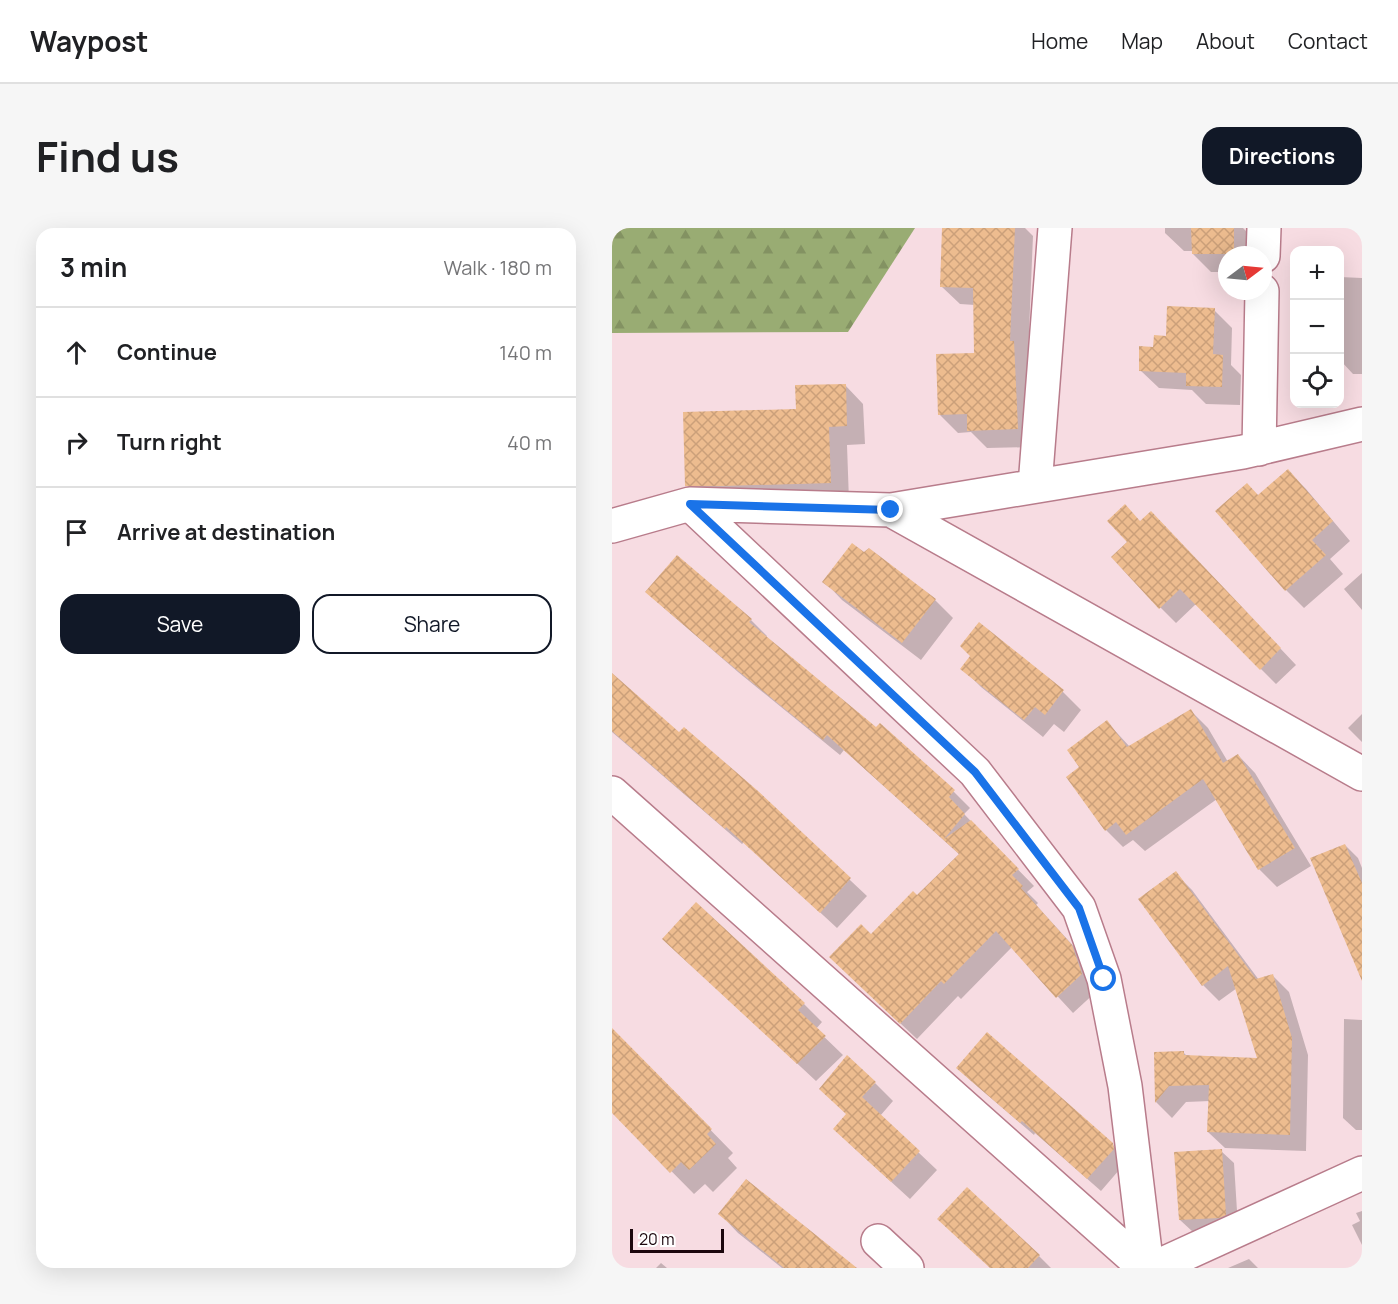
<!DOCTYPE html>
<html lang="en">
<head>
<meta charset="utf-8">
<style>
  :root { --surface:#fff; --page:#f6f6f6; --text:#202124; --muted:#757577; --line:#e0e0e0; --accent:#111827 }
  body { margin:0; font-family:Manrope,sans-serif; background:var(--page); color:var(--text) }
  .controls { position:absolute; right:18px; top:18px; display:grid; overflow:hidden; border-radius:12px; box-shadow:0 6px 24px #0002 }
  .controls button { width:54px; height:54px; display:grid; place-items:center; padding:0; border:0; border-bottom:2px solid var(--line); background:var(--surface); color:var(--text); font:30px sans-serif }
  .compass { position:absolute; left:606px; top:18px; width:54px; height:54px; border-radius:50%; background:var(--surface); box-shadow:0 6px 24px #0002; rotate:74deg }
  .scale { position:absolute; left:18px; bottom:15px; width:94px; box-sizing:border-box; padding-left:6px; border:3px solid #1c070d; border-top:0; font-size:16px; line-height:21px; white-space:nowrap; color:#1c070d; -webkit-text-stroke:4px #fff; paint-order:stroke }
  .stop { position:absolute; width:18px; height:18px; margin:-14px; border:4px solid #1a73e8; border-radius:50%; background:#fff }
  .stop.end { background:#1a73e8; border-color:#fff; box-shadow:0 2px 6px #0008 }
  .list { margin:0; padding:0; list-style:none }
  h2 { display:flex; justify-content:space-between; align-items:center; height:78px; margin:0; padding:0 24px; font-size:26px }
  h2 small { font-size:20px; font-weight:400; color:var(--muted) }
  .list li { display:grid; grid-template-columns:39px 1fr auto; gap:18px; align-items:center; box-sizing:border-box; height:90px; padding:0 24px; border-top:2px solid var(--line) }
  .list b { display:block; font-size:22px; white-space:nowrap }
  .list em { font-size:20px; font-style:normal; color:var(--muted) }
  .actions { display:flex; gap:12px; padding:18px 24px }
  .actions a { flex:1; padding:14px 0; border:2px solid var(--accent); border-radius:18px; text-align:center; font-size:21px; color:var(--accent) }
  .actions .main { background:var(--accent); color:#fff }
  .icon { flex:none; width:33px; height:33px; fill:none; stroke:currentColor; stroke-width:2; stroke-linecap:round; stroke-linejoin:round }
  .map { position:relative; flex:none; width:750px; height:1040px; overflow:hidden; border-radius:18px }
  header { display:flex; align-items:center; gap:36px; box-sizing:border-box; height:84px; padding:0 30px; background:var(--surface); border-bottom:2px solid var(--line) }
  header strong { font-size:28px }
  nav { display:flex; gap:33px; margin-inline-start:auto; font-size:21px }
  .intro { display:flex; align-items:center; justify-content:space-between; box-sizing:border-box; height:144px; padding:0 36px }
  h1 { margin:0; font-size:42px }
  .button { padding:15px 27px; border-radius:18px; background:var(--accent); color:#fff; font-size:21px; font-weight:700 }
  main { display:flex; gap:36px; padding:0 36px }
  aside { flex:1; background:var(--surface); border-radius:18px; box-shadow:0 6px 24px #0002 }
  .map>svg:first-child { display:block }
  .forest { fill:url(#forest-firs) }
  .shadow { fill:#0003 }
  .building { fill:url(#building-cross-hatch) }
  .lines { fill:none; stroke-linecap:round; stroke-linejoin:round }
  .minor-casing { stroke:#b87c8b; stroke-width:36 }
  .minor { stroke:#fff; stroke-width:33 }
  .route { stroke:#1a73e8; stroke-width:8 }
</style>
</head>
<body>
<header>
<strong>Waypost</strong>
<nav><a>Home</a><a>Map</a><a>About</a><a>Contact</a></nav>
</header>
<div class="intro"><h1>Find us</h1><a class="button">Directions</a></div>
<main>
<aside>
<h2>3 min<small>Walk · 180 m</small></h2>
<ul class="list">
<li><svg class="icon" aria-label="ahead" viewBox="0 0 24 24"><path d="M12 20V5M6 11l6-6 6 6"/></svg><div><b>Continue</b></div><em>140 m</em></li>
<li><svg class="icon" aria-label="right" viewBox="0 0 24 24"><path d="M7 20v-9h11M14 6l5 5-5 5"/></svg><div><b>Turn right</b></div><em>40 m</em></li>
<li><svg class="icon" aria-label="arrive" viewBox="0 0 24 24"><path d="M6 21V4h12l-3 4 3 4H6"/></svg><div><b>Arrive at destination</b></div></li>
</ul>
<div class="actions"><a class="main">Save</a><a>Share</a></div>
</aside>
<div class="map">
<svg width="750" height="1040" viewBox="0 0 750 1040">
  <defs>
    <pattern id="forest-firs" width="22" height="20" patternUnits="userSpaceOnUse" patternTransform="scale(1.5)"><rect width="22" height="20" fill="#99ac73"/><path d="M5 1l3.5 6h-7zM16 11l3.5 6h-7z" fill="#839262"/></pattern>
    <pattern id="building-cross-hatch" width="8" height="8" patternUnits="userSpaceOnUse" patternTransform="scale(1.5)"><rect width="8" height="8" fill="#edbc8f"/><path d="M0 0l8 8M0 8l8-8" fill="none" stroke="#cba07a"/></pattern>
  </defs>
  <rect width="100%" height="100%" fill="#f7dce2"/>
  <!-- forest -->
  <path class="forest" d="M 0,0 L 303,0 L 236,104 L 0,105 Z"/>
  <!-- shadow -->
  <path class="shadow" d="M 331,0 L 413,0 L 421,8 L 416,128 L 420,132 L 424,219 L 375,220 L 359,204 L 346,205 L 327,186 L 364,126 L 363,77 L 348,76 L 329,58 Z
    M 553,0 L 631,0 L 640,9 L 640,27 L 615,27 L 615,44 L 599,44 L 581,26 L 581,23 L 572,23 L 553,5 Z
    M 728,49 L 750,50 L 750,146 L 741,146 L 728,132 Z
    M 602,82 L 620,100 L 619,137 L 629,147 L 628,177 L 594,176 L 580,162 L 547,160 L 528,142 L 542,120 L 556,110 Z
    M 233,157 L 251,176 L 253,216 L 235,217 L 237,273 L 93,276 L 75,257 L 185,182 Z
    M 676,243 L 694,261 L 738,313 L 718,331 L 731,346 L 692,380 L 674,362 L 605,283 L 647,268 Z
    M 555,301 L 684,437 L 664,456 L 584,376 L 564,395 L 548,379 L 517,314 Z
    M 750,345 L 750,382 L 732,361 Z
    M 212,353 L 323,372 L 341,390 L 309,432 L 230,372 Z
    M 35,364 L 139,392 L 155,408 L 153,410 L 342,564 L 358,580 L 352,586 L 422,658 L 415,664 L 426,675 L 424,677 L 476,734 L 486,762 L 461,785 L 400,719 L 349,771 L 346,768 L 305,811 L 235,745 L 305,669 L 348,627 L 232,522 L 228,527 L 126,444 L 52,380 Z
    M 367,396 L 451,464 L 469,482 L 452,504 L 442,496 L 431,509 L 369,459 L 350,440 L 360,428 Z
    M 0,447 L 67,506 L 144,564 L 255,668 L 225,700 L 132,614 L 130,616 L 0,504 Z
    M 579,483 L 596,500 L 616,534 L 626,527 L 643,545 L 699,638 L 665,659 L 647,641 L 605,571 L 533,623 L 521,612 L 511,619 L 494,602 L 469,539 L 495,494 L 518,519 Z
    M 750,486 L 750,514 L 736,500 Z
    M 733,617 L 746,630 L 750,640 L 750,732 Z
    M 563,645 L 580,662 L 647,752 L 660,747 L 677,764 L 696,827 L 694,923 L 613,920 L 596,904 L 598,873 L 574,874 L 560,890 L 544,874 L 543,825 L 571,824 L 576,829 L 647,832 L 625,760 L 607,773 L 591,757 Z
    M 71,729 L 192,776 L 210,794 L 204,801 L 231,827 L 204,853 Z
    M 732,791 L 750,792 L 750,902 L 744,902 L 731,890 Z
    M 0,801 L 121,925 L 116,930 L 125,940 L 101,964 L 93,956 L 82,966 L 0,883 Z
    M 346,840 L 500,916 L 513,929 L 514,934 L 489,963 L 423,905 L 422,907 L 358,852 Z
    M 263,855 L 281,873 L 268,888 L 325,942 L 298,971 L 241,919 L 236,886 L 228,879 Z
    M 609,923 L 622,935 L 626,999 L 581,1004 L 568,992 Z
    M 750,983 L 750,1017 L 740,997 L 748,993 L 744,985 Z
    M 108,986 L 242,1040 L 170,1040 L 126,1005 Z
    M 427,1028 L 439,1040 L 379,1040 Z
    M 637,1031 L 646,1040 L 616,1040 Z
    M 49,1035 L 55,1040 L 44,1040 Z"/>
  <!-- building -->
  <path class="building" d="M 330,0 L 403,0 L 398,113 L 402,113 L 406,201 L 355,203 L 355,186 L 326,187 L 324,126 L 362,125 L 361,60 L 328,59 Z
    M 579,0 L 622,0 L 622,26 L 580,26 Z
    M 555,78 L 603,80 L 601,126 L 611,127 L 610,159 L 574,158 L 574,145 L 527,143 L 527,118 L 541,119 L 542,107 L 554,108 Z
    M 234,156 L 235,198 L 217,199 L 219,255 L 111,258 L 73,258 L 71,184 L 184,181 L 183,157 Z
    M 676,241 L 721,293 L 700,312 L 714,327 L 673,363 L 603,283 L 635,255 L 646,267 Z
    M 513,276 L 528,293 L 539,283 L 669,420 L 648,442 L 568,361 L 547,381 L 499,329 L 515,314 L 495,293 Z
    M 240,315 L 252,324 L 257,320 L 324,371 L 290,415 L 210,354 Z
    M 65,327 L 140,391 L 137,394 L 264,499 L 268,495 L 343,562 L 337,569 L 353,586 L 332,611 L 359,592 L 407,641 L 400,647 L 411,658 L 409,660 L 460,717 L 470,746 L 444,770 L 384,703 L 332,756 L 329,753 L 288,796 L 217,729 L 249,696 L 259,706 L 301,663 L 305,667 L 347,626 L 215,507 L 211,512 L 108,428 L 33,364 Z
    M 367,394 L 452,462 L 433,487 L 423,479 L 412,492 L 348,441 L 358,428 L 348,418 Z
    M 0,445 L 67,504 L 72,499 L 146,563 L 239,650 L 208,685 L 114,599 L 113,601 L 0,503 Z
    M 579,481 L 611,535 L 626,526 L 683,620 L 646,642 L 591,551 L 514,607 L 504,594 L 493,603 L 454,549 L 467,539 L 455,522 L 495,492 L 515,519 Z
    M 733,616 L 750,655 L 750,753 L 698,630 Z
    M 564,643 L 644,751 L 661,746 L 680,810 L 678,907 L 595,904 L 597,857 L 557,858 L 543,875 L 542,824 L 572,823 L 572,827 L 645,830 L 616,738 L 590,758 L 526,671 Z
    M 84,674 L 193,775 L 186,782 L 214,808 L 185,836 L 50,711 Z
    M 0,800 L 100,901 L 95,906 L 104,916 L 77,942 L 69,934 L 58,945 L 0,885 Z
    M 375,804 L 501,915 L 502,921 L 475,951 L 410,893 L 408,895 L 344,840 Z
    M 235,827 L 264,854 L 250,869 L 308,923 L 279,954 L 221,901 L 234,886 L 207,861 Z
    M 610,921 L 614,987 L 607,990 L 567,992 L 562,924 Z
    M 134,951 L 245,1040 L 172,1040 L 106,986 Z
    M 355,959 L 428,1027 L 416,1040 L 378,1040 L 325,991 Z"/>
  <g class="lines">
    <!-- minor casing -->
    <g class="minor-casing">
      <path id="minor" d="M 651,28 L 652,0
        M 647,221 L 650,63
        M 423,258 L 443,0
        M 78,276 L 363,544 L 467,680 L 492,751 L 513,858 L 535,1040
        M 279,282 L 750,546
        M 0,298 L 78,276 L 279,282 L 631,224 L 750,196
        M 0,565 L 533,1040
        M 266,1013 L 295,1040
        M 542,1040 L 750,945"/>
    </g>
    <!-- minor -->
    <use href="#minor" class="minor"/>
  </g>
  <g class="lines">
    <!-- route -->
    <path class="route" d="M 279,282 L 78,276 L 363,544 L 467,680 L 492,751"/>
  </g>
</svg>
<div class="controls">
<button>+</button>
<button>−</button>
<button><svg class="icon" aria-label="locate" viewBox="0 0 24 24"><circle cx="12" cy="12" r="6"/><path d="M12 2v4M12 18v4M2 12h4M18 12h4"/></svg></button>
</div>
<svg class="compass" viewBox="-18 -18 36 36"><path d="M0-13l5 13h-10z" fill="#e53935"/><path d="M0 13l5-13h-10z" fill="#757577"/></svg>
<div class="scale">20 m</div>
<div class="stop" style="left:492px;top:751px"></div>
<div class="stop end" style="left:279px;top:282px"></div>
</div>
</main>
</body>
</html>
